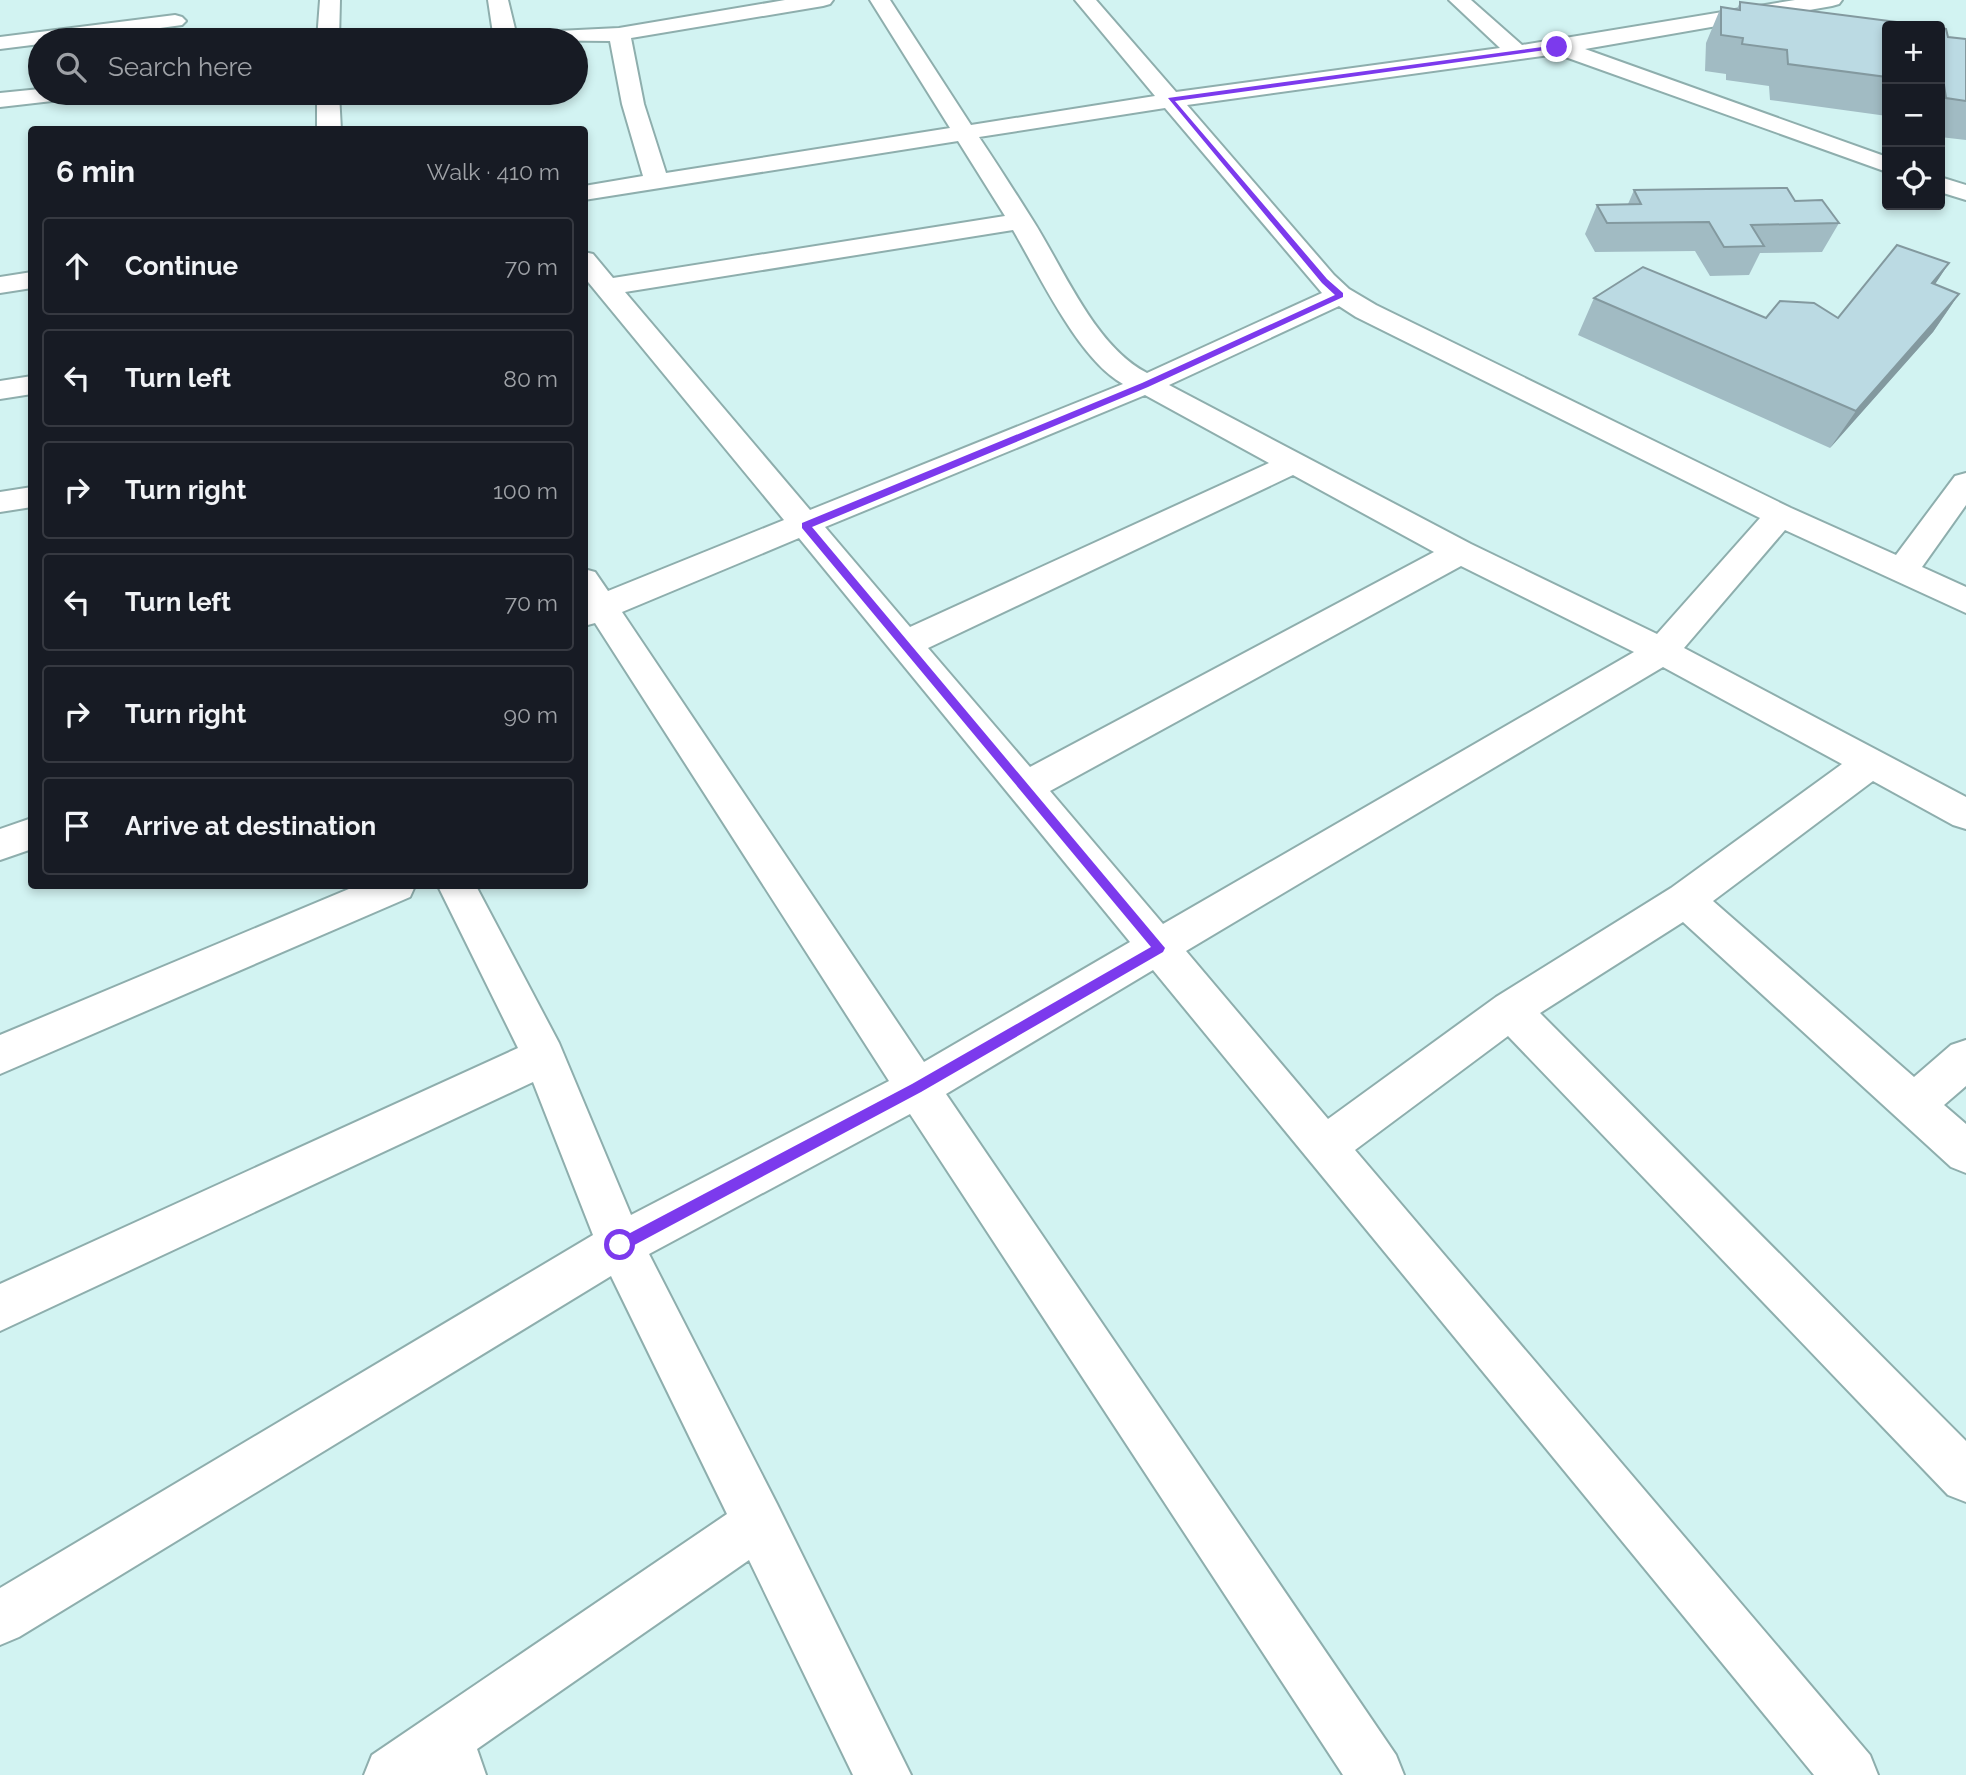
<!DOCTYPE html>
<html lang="en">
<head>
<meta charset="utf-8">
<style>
  :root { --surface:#171b24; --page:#20242c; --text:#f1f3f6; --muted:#9ea1a6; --line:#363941 }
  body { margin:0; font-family:Raleway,sans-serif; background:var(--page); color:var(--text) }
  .controls { position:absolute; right:21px; top:21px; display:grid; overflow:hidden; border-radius:7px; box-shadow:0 4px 10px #0003 }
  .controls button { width:63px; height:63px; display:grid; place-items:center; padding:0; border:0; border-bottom:2px solid var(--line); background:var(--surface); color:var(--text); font:35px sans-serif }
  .stop { position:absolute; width:21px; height:21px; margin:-16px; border:5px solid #7c3aed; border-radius:50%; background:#fff }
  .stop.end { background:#7c3aed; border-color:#fff; box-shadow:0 2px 7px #0008 }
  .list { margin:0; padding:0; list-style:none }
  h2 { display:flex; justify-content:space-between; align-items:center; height:91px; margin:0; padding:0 28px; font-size:30px }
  h2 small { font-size:23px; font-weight:400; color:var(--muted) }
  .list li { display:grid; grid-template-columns:46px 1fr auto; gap:21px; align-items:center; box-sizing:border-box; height:98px; margin:0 14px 14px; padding:0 14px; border:2px solid var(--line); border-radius:7px }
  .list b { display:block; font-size:26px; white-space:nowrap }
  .list em { font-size:23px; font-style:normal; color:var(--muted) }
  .icon { flex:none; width:38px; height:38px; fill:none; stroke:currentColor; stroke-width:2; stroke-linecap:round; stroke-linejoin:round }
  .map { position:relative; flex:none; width:1966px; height:1775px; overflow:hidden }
  .search { position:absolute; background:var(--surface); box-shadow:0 4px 10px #0003; left:28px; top:28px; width:560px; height:77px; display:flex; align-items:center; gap:18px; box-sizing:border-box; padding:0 24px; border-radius:38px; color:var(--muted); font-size:26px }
  .panel { position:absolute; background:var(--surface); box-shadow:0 4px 10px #0003; left:28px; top:126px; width:560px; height:763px; border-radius:7px }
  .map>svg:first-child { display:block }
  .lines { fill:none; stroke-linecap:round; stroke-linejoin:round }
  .minor-casing { stroke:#8eaead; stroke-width:4 }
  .minor { fill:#fff; fill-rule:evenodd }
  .wall { fill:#a1bbc3 }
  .shaded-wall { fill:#83999f }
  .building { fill:#bbdae3; stroke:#83999f; stroke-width:2 }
  .route { fill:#7c3aed }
</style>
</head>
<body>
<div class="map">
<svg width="1966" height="1775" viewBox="0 0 1966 1775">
  <rect width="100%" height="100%" fill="#d2f3f2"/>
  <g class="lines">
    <!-- minor casing -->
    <g class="minor-casing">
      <path id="minor" d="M 320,0 L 340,0 L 339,40 L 317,40 Z
        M 488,0 L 508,0 L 516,33 L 619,28 L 785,0 L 833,0 L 830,4 L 823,6 L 631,38 L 644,104 L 666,173 L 950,128 L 870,0 L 890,0 L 971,125 L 1155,96 L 1075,0 L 1096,0 L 1176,92 L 1500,48 L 1449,0 L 1471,0 L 1522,45 L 1795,0 L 1842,0 L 1839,4 L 1832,6 L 1585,49 L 1887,157 L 1887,172 L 1557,54 L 1187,105 L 1334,275 L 1349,289 L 1376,305 L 1791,508 L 1896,555 L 1955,476 L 1966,473 L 1966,505 L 1922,567 L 1966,587 L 1966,613 L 1785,530 L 1684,648 L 1966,797 L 1966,829 L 1953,825 L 1873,781 L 1713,901 L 1914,1077 L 1951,1045 L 1966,1040 L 1966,1086 L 1944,1105 L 1966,1124 L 1966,1173 L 1951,1167 L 1683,922 L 1540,1013 L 1966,1441 L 1966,1502 L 1948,1495 L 1508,1036 L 1355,1150 L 1870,1755 L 1878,1775 L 1814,1775 L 1153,970 L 946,1094 L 1396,1755 L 1404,1775 L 1343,1775 L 910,1114 L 649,1254 L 777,1504 L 911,1775 L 853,1775 L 749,1560 L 477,1749 L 486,1775 L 364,1775 L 372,1755 L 727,1514 L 611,1276 L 19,1637 L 0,1645 L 0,1588 L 593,1235 L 533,1082 L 0,1331 L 0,1284 L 518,1048 L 438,886 L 476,886 L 559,1043 L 631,1215 L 889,1081 L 595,623 L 584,626 L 584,569 L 595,572 L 608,591 L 784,520 L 584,277 L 584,252 L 593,254 L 613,278 L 1005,216 L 958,141 L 584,200 L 584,186 L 643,176 L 622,104 L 610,41 L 494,40 ZM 1165,108 L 1322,293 L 1147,373 C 1094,346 1063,267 1032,219 C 1015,192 997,164 979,137 ZM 1013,230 C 1039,274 1078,359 1123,384 L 810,510 L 625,292 ZM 1339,306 L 1356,317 L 1760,518 L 1657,634 L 1471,544 L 1169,385 ZM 1145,395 L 1269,463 L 910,627 L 825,527 ZM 1293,475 L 1434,552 L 1030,767 L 928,648 ZM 799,538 L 1130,942 L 924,1062 L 622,612 ZM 1461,566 L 1634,652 L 1163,924 L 1050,791 ZM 1663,667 L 1842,764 L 1671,888 L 1496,997 L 1328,1119 L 1186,951 Z
        M 175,15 L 182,17 L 186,21 L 182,25 L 73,40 L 40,40 L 40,44 L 0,49 L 0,37 Z
        M 40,89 L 40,93 L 72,93 L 69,98 L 61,100 L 0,107 L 0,93 Z
        M 317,93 L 339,93 L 341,130 L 317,130 Z
        M 1940,177 L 1966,185 L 1966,200 L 1940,192 Z
        M 32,272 L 32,288 L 0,293 L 0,277 Z
        M 32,376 L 32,394 L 0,399 L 0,381 Z
        M 32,487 L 32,507 L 0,512 L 0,492 Z
        M 32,818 L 32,849 L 0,860 L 0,829 Z
        M 356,886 L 415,886 L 410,897 L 0,1074 L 0,1035 Z"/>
    </g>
    <!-- minor -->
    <use href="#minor" class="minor"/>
  </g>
  <!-- wall -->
  <path class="wall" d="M 1740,2 L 1887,26 L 1887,116 L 1770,100 L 1769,86 L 1726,80 L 1726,74 L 1705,71 L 1706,43 L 1721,7 L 1737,9 Z
    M 1940,28 L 1948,37 L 1966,39 L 1966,140 L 1940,137 Z
    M 1634,190 L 1795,201 L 1839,223 L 1822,252 L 1760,253 L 1749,275 L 1710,276 L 1695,251 L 1595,252 L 1585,234 L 1597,205 L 1628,204 Z
    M 1949,263 L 1935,284 L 1959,294 L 1933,332 L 1830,448 L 1578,335 L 1594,298 L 1766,318 L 1838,318 Z"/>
  <!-- shaded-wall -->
  <path class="shaded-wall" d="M 1949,263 L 1924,301 L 1932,283 Z
    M 1959,294 L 1933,332 L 1830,448 L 1856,411 Z"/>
  <!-- building -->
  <path class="building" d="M 1740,2 L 1928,26 L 1887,26 L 1887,77 L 1788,64 L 1787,50 L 1742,44 L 1743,38 L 1721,35 L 1721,7 L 1740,10 Z
    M 1940,28 L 1946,29 L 1948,37 L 1966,39 L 1966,101 L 1946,98 L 1944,85 L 1940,85 Z
    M 1787,188 L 1795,201 L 1822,200 L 1839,223 L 1751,225 L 1764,246 L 1724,247 L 1709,222 L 1607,223 L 1597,205 L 1641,204 L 1634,190 Z
    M 1897,245 L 1949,263 L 1932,283 L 1959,294 L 1856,411 L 1594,298 L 1643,267 L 1766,318 L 1780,301 L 1814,303 L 1838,318 Z"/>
  <!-- route -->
  <path class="route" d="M 1557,45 L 1560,48 L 1175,101 L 1327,279 L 1343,293 L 1343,297 L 1148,387 L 812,527 L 1165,948 L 1163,952 L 921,1092 L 625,1250 L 615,1250 L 615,1241 L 912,1084 L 1151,947 L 802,528 L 802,523 L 1142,383 L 1335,295 L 1322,283 L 1168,98 Z"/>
</svg>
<div class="controls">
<button>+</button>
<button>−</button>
<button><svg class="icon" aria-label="locate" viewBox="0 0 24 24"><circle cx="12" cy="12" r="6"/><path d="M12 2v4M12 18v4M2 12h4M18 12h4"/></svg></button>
</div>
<div class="stop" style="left:620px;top:1245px"></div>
<div class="stop end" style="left:1557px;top:47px"></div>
<div class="search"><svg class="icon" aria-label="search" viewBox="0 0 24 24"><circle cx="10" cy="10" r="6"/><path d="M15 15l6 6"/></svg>Search here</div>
<section class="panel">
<h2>6 min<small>Walk · 410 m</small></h2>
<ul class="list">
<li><svg class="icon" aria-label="ahead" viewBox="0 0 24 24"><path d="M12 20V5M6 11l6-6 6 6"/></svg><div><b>Continue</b></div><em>70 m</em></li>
<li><svg class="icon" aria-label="left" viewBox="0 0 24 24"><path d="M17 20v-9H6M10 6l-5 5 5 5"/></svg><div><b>Turn left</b></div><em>80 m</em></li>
<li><svg class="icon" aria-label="right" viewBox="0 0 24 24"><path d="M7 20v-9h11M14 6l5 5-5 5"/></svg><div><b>Turn right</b></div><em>100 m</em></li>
<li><svg class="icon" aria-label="left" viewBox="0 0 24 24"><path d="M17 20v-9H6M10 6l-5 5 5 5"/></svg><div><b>Turn left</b></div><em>70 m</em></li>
<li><svg class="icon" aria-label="right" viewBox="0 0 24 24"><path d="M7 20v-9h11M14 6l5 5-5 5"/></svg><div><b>Turn right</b></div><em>90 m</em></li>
<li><svg class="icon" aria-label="arrive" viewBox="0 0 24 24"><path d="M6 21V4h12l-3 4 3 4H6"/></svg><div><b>Arrive at destination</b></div></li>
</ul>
</section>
</div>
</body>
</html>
